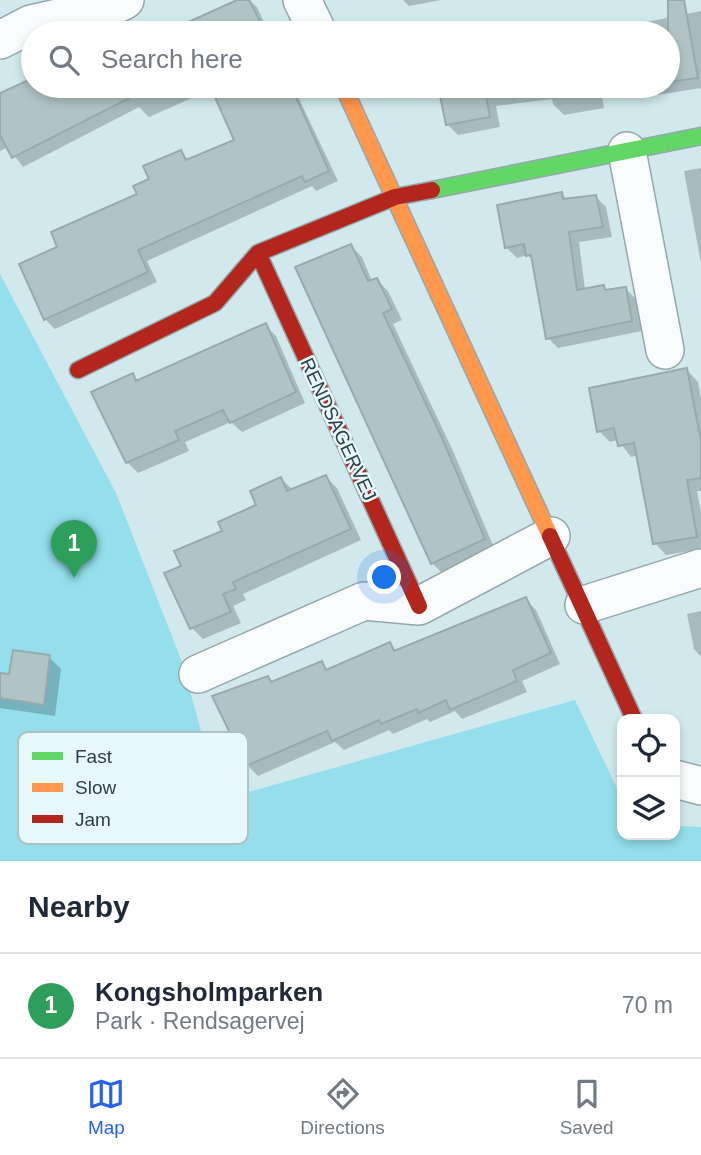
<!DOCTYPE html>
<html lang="en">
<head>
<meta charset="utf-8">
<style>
  :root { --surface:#fff; --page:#f6f6f7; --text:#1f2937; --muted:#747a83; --line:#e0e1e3; --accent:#2563eb }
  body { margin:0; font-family:Helvetica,sans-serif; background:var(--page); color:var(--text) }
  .controls { position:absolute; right:21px; bottom:21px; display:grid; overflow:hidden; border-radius:14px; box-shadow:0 4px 10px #0003 }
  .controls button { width:63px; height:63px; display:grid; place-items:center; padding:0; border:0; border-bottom:2px solid var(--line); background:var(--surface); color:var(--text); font:35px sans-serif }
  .you { position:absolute; left:385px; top:578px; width:24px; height:24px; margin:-18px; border:5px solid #fff; border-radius:50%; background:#1a73e8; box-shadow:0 0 0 10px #1a73e833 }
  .badge { display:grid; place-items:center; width:46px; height:46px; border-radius:50%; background:var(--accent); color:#fff; font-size:23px; font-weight:700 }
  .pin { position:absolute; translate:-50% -58px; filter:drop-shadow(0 2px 4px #0008) }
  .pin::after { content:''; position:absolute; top:37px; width:24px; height:21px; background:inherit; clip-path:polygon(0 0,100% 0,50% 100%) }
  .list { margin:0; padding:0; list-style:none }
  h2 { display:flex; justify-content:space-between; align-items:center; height:91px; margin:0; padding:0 28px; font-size:30px }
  h2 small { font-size:23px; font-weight:400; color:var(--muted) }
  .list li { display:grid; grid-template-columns:46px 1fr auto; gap:21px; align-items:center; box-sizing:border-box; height:105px; padding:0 28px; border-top:2px solid var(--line) }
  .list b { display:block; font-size:26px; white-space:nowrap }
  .list p { margin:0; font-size:23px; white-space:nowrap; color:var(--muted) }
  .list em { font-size:23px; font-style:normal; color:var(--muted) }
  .icon { flex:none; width:38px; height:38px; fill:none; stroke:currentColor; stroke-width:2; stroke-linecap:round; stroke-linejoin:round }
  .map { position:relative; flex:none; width:701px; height:861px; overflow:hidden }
  .search { position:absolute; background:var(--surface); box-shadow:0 4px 10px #0003; left:21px; right:21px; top:21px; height:77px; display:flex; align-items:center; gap:18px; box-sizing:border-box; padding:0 24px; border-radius:38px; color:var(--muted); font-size:26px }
  .sheet { height:196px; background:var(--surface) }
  nav { display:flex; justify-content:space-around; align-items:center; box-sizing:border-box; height:98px; border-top:2px solid var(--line); background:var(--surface); font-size:19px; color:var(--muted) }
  nav a { display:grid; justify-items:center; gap:4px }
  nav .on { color:var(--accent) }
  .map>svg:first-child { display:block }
  .green { fill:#94dfeb }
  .shadow { fill:#0003 }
  .building { fill:#b1c4c5; stroke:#98abac; stroke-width:2 }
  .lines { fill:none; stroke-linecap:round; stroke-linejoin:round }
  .street-casing { stroke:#94a8ab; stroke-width:40 }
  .fast-casing { stroke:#94a8ab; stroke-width:19 }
  .slow-casing { stroke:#94a8ab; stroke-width:19 }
  .jam-casing { stroke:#94a8ab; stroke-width:19 }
  .street { stroke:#f8fcfc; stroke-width:37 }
  .fast { stroke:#63d668; stroke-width:16 }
  .slow { stroke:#ff974d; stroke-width:16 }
  .jam { stroke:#b3261e; stroke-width:16 }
  .labels { text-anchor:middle; stroke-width:5; stroke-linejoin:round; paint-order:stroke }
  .street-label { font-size:19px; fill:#2e4043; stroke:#e7f9fc }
  .key { fill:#e7f9fc; stroke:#b0c2c4; stroke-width:2 }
  .key-label { font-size:19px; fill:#2e4043 }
</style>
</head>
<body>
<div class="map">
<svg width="701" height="861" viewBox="0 0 701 861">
  <rect width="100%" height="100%" fill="#d1e9ed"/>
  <!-- green -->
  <path class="green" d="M 0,274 L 116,493 L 182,662 L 220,800 L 575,700 L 622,799 L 622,835 L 675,835 L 675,826 L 701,827 L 701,861 L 0,861 Z"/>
  <!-- shadow -->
  <path class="shadow" d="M 241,0 L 249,0 L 257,7 L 269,33 L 166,33 Z
    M 403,0 L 441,0 L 409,6 Z
    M 701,11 L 701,88 L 657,95 L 648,86 L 668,86 L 668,33 L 638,33 L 637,24 Z
    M 33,79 L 33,86 L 293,86 L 338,181 L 316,191 L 312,186 L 147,261 L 157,282 L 55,329 L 45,319 L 60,247 L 139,195 L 181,152 L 189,161 L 236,140 L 219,102 L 210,90 L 149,117 L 139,107 L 23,167 L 8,147 L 0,151 L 0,95 Z
    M 440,86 L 600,86 L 604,108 L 564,115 L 553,104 L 552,99 L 496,106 L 500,127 L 458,135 L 447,124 Z
    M 701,168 L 701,263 L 684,171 Z
    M 562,194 L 567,200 L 596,197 L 606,207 L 612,237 L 579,242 L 585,290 L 603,287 L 608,292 L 626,289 L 636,299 L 642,331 L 558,348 L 548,338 L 534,262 L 528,255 L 517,258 L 506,247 Z
    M 351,246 L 362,257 L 372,281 L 377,280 L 388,291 L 402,320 L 393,324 L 453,451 L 495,550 L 443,574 L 432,563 Z
    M 265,325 L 276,336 L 305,403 L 242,432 L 231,422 L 185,442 L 189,451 L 138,473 L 127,462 L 94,393 L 133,375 L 139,381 Z
    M 687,370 L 698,382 L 701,398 L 701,491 L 697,491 L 701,512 L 701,549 L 666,555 L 655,543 L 638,455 L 631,457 L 618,440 L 610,442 L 599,431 Z
    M 326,477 L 337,488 L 361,540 L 243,594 L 246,600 L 233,606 L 241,623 L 203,639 L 192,628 L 183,567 L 258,506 L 281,479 L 293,490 Z
    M 525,599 L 536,610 L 560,664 L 522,681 L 527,692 L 462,719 L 455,711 L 430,722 L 427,719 L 393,734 L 389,730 L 344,750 L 335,742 L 258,776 L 247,765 L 268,678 L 273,683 L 321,663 L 329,671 L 390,644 L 397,652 Z
    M 701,608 L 701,657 L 694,649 L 687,614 L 701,611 Z
    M 49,657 L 61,669 L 55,716 L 0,708 L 0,675 L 10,676 Z"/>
  <!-- building -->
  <path class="building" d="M 237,0 L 249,0 L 266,33 L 164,33 Z
    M 668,0 L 684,0 L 698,78 L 668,82 Z
    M 33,78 L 33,86 L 153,86 L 12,158 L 0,135 L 0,93 Z
    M 210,86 L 291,86 L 329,171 L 305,182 L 302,176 L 138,250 L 148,272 L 44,320 L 19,264 L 57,247 L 51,232 L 137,194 L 133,186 L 149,179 L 143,166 L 181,150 L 186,160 L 234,140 Z
    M 438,86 L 484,86 L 490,117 L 446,125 Z
    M 562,192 L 563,199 L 596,195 L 603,227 L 569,232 L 577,290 L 604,285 L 605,290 L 626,287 L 632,321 L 546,339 L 531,255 L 526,256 L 524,244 L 505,248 L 497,205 Z
    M 351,244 L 368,281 L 377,278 L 392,309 L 383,313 L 442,438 L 485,539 L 431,564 L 295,267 Z
    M 266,323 L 296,392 L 230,423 L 223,410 L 175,431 L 179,440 L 126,463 L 91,392 L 133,373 L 136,381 Z
    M 687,368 L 701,442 L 701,478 L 687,480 L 697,537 L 653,544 L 634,443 L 618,446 L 614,428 L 597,432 L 589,388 Z
    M 326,475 L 351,529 L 233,582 L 236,589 L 223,594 L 231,612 L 190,629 L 164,573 L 181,566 L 174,551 L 222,531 L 218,522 L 256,505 L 250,491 L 281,477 L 287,491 Z
    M 526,597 L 551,653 L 513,670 L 517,681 L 450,710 L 446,700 L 418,713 L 417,709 L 381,724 L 379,720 L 332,741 L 327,731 L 246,766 L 212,696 L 268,676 L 271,682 L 322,661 L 326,670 L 390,642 L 394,651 Z
    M 13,650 L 50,655 L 44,705 L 0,698 L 0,673 L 9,674 Z"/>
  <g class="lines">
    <!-- street casing -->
    <g class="street-casing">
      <path id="street" d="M 302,0 L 318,33
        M 0,40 L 31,24 L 115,5 L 125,0
        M 627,151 L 665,350
        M 584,605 L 701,568
        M 198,674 L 364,601 L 419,606 L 551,536
        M 675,779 L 701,786"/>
    </g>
    <!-- fast casing -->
    <g class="fast-casing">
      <path id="fast" d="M 432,190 L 701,136"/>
    </g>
    <!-- slow casing -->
    <g class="slow-casing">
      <path id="slow" d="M 343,86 L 550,536"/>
    </g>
    <!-- jam casing -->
    <g class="jam-casing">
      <path id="jam" d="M 258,253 L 419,606
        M 78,370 L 215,303 L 258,253 L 395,197 L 432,190
        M 550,536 L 634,719"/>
    </g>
    <!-- street -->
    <use href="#street" class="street"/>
    <!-- fast -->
    <use href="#fast" class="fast"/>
    <!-- slow -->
    <use href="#slow" class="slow"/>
    <!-- jam -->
    <use href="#jam" class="jam"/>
  </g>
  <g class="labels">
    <!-- street labels -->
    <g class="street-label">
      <text transform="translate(339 429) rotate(65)" y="7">RENDSAGERVEJ</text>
    </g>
  </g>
  <!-- legend -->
  <rect x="18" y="732" width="230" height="112" rx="10" class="key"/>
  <rect x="32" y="752" width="31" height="8" fill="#63d668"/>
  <rect x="32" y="783" width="31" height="9" fill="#ff974d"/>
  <rect x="32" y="815" width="31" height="8" fill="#b3261e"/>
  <g class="key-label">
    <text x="75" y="763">Fast</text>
    <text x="75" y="794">Slow</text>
    <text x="75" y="826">Jam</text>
  </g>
</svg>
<div class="controls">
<button><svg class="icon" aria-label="locate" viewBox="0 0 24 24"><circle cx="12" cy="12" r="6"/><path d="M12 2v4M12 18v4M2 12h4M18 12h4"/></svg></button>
<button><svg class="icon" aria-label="layers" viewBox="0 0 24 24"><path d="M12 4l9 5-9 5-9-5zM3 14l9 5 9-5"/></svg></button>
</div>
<div class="you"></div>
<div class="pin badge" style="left:74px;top:578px;background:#2e9e5b">1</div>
<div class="search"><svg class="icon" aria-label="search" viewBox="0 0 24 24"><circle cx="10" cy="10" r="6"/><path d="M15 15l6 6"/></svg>Search here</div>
</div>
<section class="sheet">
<h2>Nearby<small></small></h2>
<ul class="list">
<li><span class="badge" style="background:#2e9e5b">1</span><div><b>Kongsholmparken</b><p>Park · Rendsagervej</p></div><em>70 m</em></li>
</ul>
</section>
<nav>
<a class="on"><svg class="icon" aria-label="map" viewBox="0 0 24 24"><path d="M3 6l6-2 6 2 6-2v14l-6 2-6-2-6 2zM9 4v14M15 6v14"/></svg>Map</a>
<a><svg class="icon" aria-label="directions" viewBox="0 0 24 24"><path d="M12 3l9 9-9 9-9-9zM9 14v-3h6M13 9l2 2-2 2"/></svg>Directions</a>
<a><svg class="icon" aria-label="saved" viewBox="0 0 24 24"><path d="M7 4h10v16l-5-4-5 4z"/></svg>Saved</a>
</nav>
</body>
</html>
